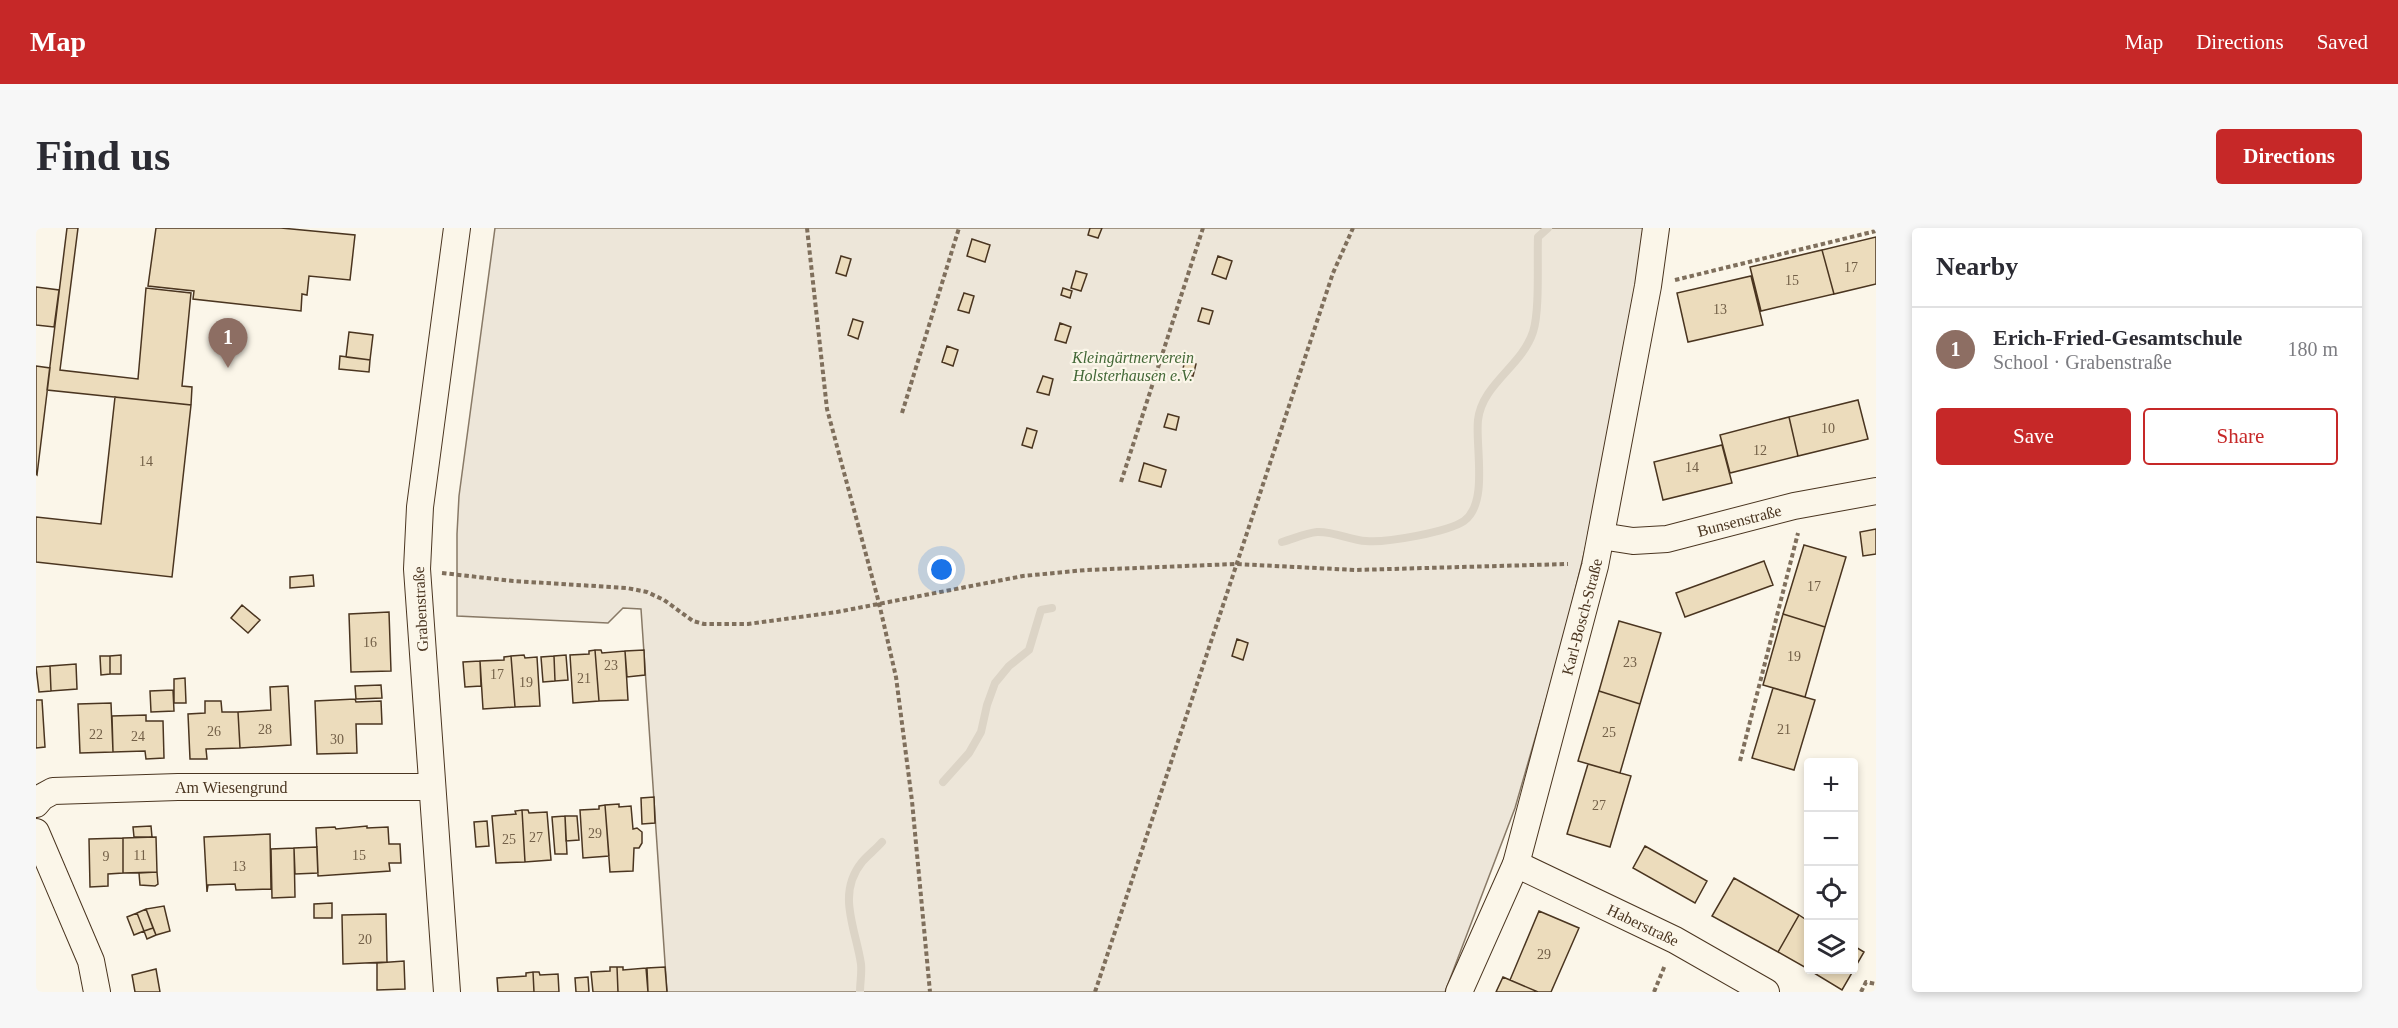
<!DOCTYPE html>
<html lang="en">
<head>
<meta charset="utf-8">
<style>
  :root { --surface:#fff; --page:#f7f7f7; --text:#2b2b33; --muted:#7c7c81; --line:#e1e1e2; --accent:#c62828 }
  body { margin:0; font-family:Georgia,serif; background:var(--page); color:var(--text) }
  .controls { position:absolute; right:18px; bottom:18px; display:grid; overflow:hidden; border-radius:6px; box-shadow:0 3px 9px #0003 }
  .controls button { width:54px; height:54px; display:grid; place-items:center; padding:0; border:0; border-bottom:2px solid var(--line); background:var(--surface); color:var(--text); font:30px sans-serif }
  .you { position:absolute; left:906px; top:342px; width:21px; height:21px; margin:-15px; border:4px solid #fff; border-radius:50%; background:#1a73e8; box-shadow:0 0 0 9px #1a73e833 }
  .badge { display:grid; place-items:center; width:39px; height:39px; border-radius:50%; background:var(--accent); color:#fff; font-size:20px; font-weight:700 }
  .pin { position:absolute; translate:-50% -50px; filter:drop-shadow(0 2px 3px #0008) }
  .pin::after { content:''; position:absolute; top:32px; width:21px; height:18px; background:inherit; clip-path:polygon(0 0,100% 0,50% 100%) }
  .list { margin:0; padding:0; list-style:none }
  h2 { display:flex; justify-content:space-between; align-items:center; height:78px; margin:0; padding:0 24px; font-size:26px }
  h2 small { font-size:20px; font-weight:400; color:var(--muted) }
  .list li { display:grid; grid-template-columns:39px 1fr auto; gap:18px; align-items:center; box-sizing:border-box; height:84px; padding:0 24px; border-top:2px solid var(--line) }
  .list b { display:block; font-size:22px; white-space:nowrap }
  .list p { margin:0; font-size:20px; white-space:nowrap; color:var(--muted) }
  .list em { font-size:20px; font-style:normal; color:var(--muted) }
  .actions { display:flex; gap:12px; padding:18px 24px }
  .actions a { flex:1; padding:14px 0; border:2px solid var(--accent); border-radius:6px; text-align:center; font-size:21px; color:var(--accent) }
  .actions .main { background:var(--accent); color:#fff }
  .icon { flex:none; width:33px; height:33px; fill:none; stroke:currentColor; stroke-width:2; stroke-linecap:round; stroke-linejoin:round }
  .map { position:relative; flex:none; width:1840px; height:764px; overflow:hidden; border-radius:6px }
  header { display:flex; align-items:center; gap:36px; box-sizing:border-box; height:84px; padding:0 30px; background:var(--accent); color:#fff }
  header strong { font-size:28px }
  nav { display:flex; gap:33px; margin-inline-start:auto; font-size:21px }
  .intro { display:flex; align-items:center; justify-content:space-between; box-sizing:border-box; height:144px; padding:0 36px }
  h1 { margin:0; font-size:42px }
  .button { padding:15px 27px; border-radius:6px; background:var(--accent); color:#fff; font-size:21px; font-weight:700 }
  main { display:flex; gap:36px; padding:0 36px }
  aside { flex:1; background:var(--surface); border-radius:6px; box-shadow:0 3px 9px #0003 }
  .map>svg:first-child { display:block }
  .green { fill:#ede6d9; stroke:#887966; stroke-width:1.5 }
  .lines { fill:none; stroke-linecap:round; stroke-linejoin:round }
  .stream { stroke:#dcd4c6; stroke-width:8 }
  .building { fill:#ecdcbc; stroke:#4a3520; stroke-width:1.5 }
  .minor-casing { stroke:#4a3520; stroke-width:28 }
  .path { stroke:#7f6f5c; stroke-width:4; stroke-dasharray:4.5 3; stroke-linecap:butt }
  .minor { stroke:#fbf6e9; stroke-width:26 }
  .labels { text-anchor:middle; stroke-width:4.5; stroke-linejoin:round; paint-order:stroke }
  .number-label { font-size:14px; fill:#725f47 }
  .park-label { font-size:16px; font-style:italic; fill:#436837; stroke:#fbf6e9 }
  .street-label { font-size:16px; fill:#4a3520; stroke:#fbf6e9 }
</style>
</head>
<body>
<header>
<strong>Map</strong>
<nav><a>Map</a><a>Directions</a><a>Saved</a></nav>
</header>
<div class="intro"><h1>Find us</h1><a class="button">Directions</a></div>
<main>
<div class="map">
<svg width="1840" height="764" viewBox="0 0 1840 764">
  <rect width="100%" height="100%" fill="#fbf6e9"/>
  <!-- green -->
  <path class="green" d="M 459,0 L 1610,0 L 1553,305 L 1526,417 L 1479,580 L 1409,764 L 631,764 L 605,381 L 587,380 L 572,395 L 421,388 L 421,306 L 423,268 Z"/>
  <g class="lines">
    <!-- stream -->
    <path class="stream" d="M 1246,314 C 1257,311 1270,305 1281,304 C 1297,303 1314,312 1330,313 C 1350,315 1412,304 1428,293 C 1453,275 1439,218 1442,192 C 1446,156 1486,138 1497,104 C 1504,83 1501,33 1502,9 L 1512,0
      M 907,554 L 933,525 L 945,504 L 951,477 L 959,455 L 973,438 L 993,422 L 1005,382 L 1016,380
      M 824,764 C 824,755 826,745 825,736 C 820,701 800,666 826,634 C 832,627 840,621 846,614"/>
  </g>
  <!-- building -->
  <path class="building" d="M 31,0 L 42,0 L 24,142 L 102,151 L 110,60 L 155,65 L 146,158 L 156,159 L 155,177 L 11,162 Z
    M 120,0 L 245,0 L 319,7 L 314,52 L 273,48 L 271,67 L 266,66 L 265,83 L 157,71 L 158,63 L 112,58 Z
    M 1054,0 L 1066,0 L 1062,10 L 1052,7 Z
    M 1840,9 L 1840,56 L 1798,66 L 1786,22 Z
    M 936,11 L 954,17 L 949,34 L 931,28 Z
    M 1786,22 L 1798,66 L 1725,83 L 1714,39 Z
    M 805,28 L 815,31 L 810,48 L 800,45 Z
    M 1182,28 L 1196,33 L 1190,51 L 1176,46 Z
    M 1040,43 L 1051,46 L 1045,63 L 1035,60 Z
    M 1715,48 L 1727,97 L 1652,114 L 1641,65 Z
    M 0,59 L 23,62 L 18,99 L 0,97 Z
    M 1027,60 L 1036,63 L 1034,70 L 1025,67 Z
    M 928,65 L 938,68 L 933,85 L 922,82 Z
    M 1166,80 L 1177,83 L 1173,96 L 1162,93 Z
    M 817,91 L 827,94 L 822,111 L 812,107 Z
    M 1024,95 L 1035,99 L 1030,115 L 1019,112 Z
    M 313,104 L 337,107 L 334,132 L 310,129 Z
    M 911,118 L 922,122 L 917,138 L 906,134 Z
    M 304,128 L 334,132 L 333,144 L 303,141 Z
    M 1149,132 L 1160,136 L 1157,148 L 1146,145 Z
    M 0,138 L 14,140 L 1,247 L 0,246 Z
    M 1007,148 L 1017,151 L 1013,167 L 1001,164 Z
    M 79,169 L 155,177 L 136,349 L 0,334 L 0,289 L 65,296 Z
    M 1822,172 L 1832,211 L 1762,228 L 1753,189 Z
    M 1132,186 L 1143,189 L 1140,202 L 1128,199 Z
    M 1753,189 L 1762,228 L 1694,245 L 1684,207 Z
    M 991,200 L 1001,203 L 996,220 L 986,217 Z
    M 1686,217 L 1696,255 L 1627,272 L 1618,234 Z
    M 1108,235 L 1130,242 L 1125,259 L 1103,253 Z
    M 1840,301 L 1840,326 L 1827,328 L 1824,304 Z
    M 1768,317 L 1810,329 L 1789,399 L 1747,386 Z
    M 1728,333 L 1737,357 L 1649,389 L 1640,365 Z
    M 277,347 L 278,358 L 254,360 L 254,349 Z
    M 206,377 L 224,392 L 212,405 L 195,390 Z
    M 353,384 L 355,443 L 315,444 L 313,386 Z
    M 1747,386 L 1789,399 L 1769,469 L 1727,457 Z
    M 1583,393 L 1625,405 L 1604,476 L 1563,463 Z
    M 1201,411 L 1212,415 L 1207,432 L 1196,428 Z
    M 559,422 L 565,422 L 566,425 L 589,423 L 592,472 L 563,473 Z
    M 559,422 L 563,473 L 537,475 L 534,427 L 553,426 L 553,423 Z
    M 608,422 L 609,447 L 591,449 L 589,423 Z
    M 85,427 L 85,446 L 74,446 L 74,428 Z
    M 488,427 L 489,430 L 501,429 L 504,478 L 479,479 L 475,428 Z
    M 530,427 L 532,452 L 519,453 L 518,428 Z
    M 64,428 L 74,428 L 74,446 L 65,447 Z
    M 475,428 L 479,479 L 447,481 L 444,433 L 468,432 L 468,429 Z
    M 518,428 L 519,453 L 507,454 L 505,429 Z
    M 444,433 L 445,458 L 429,459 L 427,434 Z
    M 40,436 L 41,461 L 15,463 L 14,438 Z
    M 14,438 L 15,463 L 3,464 L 0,439 Z
    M 149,450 L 150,475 L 138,475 L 138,451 Z
    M 345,457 L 346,470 L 320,471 L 319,458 Z
    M 252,458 L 255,517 L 204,520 L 202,484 L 235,482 L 234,459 Z
    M 1737,460 L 1779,472 L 1758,542 L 1716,530 Z
    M 137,462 L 138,483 L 115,484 L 114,463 Z
    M 1563,463 L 1604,476 L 1584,545 L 1542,533 Z
    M 319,471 L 320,474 L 345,473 L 346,496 L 320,496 L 321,525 L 281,526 L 279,473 Z
    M 0,472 L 6,472 L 9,519 L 0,520 Z
    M 169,473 L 185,473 L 186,484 L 202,484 L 204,520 L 170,521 L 171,531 L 154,531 L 152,486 L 169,485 Z
    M 75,475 L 77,524 L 44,525 L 42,476 Z
    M 110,487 L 110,493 L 127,493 L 128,530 L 110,531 L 109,523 L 77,524 L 76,488 Z
    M 1552,536 L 1595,548 L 1574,619 L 1531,606 Z
    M 618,569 L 619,595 L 606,596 L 605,570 Z
    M 583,576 L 583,579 L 595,578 L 597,601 L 601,600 L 606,604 L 606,615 L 603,620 L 598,620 L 597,643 L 574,644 L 569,577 Z
    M 569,577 L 573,628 L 547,630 L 544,582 L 563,581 L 563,578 Z
    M 486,582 L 489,634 L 460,635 L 456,588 L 480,586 L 479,583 Z
    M 486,582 L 492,582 L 493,585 L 511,584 L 515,632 L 489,634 Z
    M 529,588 L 541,588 L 543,612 L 530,613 Z
    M 529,588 L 531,626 L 519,626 L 516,589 Z
    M 451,593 L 453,618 L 440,619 L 438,594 Z
    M 115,598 L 116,609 L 98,609 L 97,599 Z
    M 331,598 L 331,600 L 352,599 L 353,616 L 364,616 L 365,635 L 353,635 L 354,643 L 282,648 L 280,600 L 299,599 L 300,601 Z
    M 234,606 L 235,661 L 200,662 L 199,656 L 172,657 L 171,664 L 168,609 Z
    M 120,609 L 121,644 L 87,645 L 87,610 Z
    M 87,610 L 87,645 L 72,646 L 72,658 L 54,659 L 53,611 Z
    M 1609,618 L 1671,653 L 1659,675 L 1597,640 Z
    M 281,619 L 282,645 L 259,646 L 258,620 Z
    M 258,620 L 259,669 L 236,670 L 235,621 Z
    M 121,644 L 122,656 L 119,658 L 104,657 L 103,645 Z
    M 1698,650 L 1763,687 L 1742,724 L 1676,688 Z
    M 296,675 L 296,690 L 278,690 L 278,676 Z
    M 128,678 L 134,703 L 120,707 L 110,681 Z
    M 110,681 L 117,700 L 108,703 L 101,685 Z
    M 1503,683 L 1543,700 L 1515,764 L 1502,764 L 1474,752 Z
    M 101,685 L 108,703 L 98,707 L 91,689 Z
    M 350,686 L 351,734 L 307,736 L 306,687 Z
    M 1763,687 L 1772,693 L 1772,741 L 1742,724 Z
    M 117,700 L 120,707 L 111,711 L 108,703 Z
    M 1818,718 L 1828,724 L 1806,762 L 1773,742 L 1818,742 Z
    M 368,733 L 369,761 L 341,762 L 341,735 Z
    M 574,739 L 581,739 L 582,764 L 557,764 L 555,744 L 574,743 Z
    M 581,739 L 587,739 L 587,742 L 610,740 L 612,764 L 582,764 Z
    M 629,739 L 631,764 L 612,764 L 611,740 Z
    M 120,741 L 124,764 L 99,764 L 96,747 Z
    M 497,744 L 498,764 L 462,764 L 461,750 L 490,748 L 490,745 Z
    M 497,744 L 503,744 L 504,747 L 522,746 L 523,764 L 498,764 Z
    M 552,749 L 553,764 L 540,764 L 539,750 Z
    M 1467,749 L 1502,764 L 1460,764 Z"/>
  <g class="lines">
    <!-- minor casing -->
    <g class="minor-casing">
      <g id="minor">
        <path id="s1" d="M 1565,308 L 1597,313 L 1631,311 L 1758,278 L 1840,263"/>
        <path id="s2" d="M 0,576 L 6,569 L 17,563 L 142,559 L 396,559"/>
        <path d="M 0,604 L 55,733 L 61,764"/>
        <path id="s3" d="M 1480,636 L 1639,712 L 1730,764"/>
        <path d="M 411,764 L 381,341 L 384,279 L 421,0"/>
        <path id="s4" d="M 1423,764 L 1480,636 L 1559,338 L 1612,58 L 1620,0"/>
      </g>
    </g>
    <!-- path -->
    <path class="path" d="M 771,0 L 791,181 L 843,375 L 860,449 L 876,573 L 894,764
      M 1639,52 L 1840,3
      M 866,185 L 923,0
      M 1085,254 L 1167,0
      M 406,345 L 477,353 L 591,360 L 611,364 L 628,372 L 657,393 L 668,396 L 712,396 L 801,384 L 987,348 L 1050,342 L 1199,336 L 1319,342 L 1532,336
      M 1704,533 L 1762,305
      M 1059,764 L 1297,45 L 1317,0
      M 1618,764 L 1629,737
      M 1825,764 L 1830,754 L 1840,756"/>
    <!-- minor -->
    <use href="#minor" class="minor"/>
  </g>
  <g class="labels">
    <!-- number labels -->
    <g class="number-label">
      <text x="1815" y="44">17</text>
      <text x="1756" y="57">15</text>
      <text x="1684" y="86">13</text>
      <text x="1792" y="205">10</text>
      <text x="1724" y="227">12</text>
      <text x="110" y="238">14</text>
      <text x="1656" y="244">14</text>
      <text x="1778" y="363">17</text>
      <text x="334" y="419">16</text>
      <text x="1758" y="433">19</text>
      <text x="1594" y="439">23</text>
      <text x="575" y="442">23</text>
      <text x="461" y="451">17</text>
      <text x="548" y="455">21</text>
      <text x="490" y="459">19</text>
      <text x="229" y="506">28</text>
      <text x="1748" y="506">21</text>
      <text x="178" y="508">26</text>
      <text x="1573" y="509">25</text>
      <text x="60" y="511">22</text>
      <text x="102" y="513">24</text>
      <text x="301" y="516">30</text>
      <text x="1563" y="582">27</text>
      <text x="559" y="610">29</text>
      <text x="500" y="614">27</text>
      <text x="473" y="616">25</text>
      <text x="104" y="632">11</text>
      <text x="323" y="632">15</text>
      <text x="70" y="633">9</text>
      <text x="203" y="643">13</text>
      <text x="329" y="716">20</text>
      <text x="1508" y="731">29</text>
    </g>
    <!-- park labels -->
    <g class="park-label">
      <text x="1097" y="135">Kleingärtnerverein<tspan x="1097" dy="18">Holsterhausen e.V.</tspan></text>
    </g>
    <!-- street labels -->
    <g class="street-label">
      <text dy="6" stroke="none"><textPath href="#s1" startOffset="141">Bunsenstraße</textPath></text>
      <text transform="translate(384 381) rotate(-93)" y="6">Grabenstraße</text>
      <text dy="6" stroke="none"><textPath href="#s4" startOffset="396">Karl-Bosch-Straße</textPath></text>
      <text dy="6" stroke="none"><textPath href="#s2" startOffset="200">Am Wiesengrund</textPath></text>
      <text dy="6" stroke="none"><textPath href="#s3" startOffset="141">Haberstraße</textPath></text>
    </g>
  </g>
</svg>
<div class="controls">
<button>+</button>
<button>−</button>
<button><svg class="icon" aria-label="locate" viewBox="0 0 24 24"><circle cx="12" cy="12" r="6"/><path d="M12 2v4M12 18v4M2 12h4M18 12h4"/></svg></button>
<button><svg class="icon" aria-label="layers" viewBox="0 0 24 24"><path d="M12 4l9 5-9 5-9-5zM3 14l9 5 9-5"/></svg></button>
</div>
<div class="you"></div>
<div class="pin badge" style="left:192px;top:140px;background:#8d6e63">1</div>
</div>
<aside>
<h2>Nearby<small></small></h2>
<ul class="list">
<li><span class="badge" style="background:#8d6e63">1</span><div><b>Erich-Fried-Gesamtschule</b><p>School · Grabenstraße</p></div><em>180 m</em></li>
</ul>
<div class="actions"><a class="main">Save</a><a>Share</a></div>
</aside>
</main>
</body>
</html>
